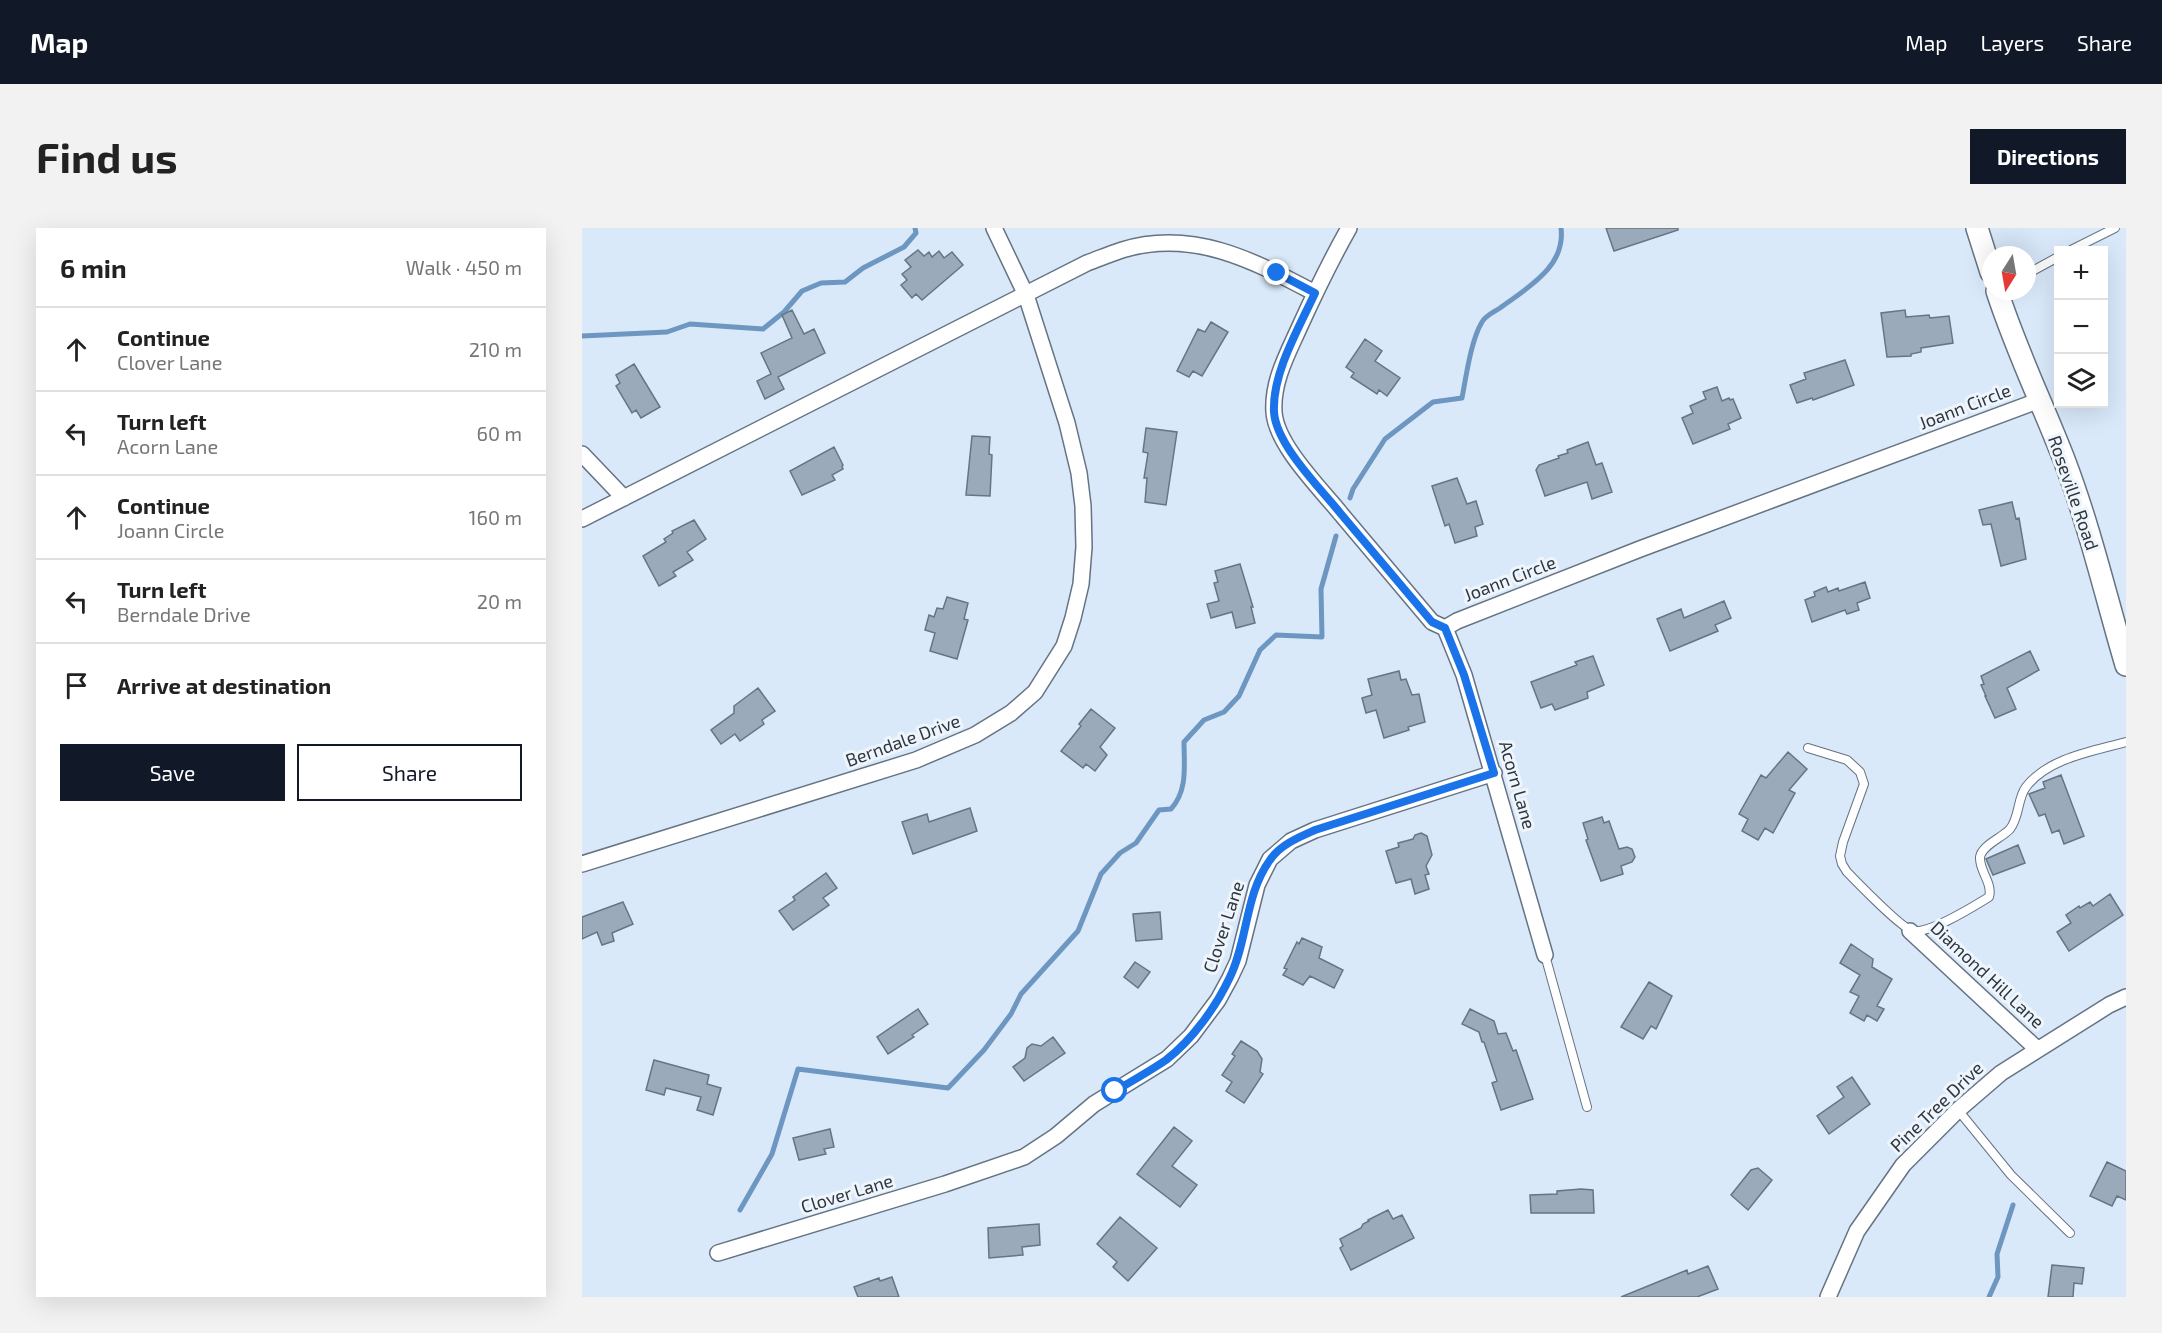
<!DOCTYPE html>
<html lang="en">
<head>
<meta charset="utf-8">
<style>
  :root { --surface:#fff; --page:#f2f2f2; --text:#222; --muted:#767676; --line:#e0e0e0; --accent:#111827 }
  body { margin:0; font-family:"Exo 2",sans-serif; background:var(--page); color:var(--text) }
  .controls { position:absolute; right:18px; top:18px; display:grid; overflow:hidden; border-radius:0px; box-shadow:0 6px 24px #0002 }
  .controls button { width:54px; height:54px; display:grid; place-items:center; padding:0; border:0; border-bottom:2px solid var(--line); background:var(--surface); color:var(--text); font:30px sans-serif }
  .compass { position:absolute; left:1400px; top:18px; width:54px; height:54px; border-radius:50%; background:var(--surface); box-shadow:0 6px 24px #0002; rotate:191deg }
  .stop { position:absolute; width:18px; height:18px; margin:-14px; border:4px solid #1a73e8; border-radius:50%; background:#fff }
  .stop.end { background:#1a73e8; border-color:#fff; box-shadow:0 2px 6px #0008 }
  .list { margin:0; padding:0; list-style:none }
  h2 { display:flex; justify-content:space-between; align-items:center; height:78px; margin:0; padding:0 24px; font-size:26px }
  h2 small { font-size:20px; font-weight:400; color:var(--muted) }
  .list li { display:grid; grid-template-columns:39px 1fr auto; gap:18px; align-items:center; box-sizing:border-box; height:84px; padding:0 24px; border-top:2px solid var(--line) }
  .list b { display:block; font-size:22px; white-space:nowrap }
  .list p { margin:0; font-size:20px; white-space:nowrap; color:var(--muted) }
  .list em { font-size:20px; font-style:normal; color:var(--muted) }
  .actions { display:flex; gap:12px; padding:18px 24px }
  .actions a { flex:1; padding:14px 0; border:2px solid var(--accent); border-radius:0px; text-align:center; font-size:21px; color:var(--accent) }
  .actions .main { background:var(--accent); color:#fff }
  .icon { flex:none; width:33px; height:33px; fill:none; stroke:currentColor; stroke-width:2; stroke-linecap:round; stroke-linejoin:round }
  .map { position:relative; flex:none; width:1544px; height:1069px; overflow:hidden; border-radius:0px }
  header { display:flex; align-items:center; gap:36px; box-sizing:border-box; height:84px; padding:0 30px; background:var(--accent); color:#fff }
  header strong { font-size:28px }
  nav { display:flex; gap:33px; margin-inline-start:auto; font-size:21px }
  .intro { display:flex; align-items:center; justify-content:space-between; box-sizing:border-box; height:144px; padding:0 36px }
  h1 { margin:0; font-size:42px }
  .button { padding:15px 27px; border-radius:0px; background:var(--accent); color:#fff; font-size:21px; font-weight:700 }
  main { display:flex; gap:36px; padding:0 36px }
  aside { flex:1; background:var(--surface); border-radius:0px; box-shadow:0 6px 24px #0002 }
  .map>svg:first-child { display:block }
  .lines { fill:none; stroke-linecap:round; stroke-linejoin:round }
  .stream { stroke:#6d96c1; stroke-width:5 }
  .building { fill:#9baaba; stroke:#667483; stroke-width:1.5 }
  .lane-casing { stroke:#657383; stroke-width:10 }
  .street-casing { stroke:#657383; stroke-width:18 }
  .secondary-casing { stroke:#657383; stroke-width:24 }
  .lane { stroke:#fff; stroke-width:8 }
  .street { stroke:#fff; stroke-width:15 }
  .secondary { stroke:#fff; stroke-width:21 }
  .route { stroke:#1a73e8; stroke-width:8 }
  .labels { text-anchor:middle; stroke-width:6; stroke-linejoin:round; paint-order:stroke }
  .street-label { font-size:18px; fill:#30363d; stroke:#eff5fc }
</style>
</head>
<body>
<header>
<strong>Map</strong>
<nav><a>Map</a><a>Layers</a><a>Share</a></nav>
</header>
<div class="intro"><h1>Find us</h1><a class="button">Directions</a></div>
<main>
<aside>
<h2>6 min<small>Walk · 450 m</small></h2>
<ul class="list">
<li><svg class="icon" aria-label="ahead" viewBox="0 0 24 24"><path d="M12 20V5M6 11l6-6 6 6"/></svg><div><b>Continue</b><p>Clover Lane</p></div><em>210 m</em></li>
<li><svg class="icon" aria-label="left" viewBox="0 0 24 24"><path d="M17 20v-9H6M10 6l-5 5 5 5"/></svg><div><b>Turn left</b><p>Acorn Lane</p></div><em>60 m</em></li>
<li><svg class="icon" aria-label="ahead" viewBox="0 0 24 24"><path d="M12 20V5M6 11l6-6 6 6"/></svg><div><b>Continue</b><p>Joann Circle</p></div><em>160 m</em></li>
<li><svg class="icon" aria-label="left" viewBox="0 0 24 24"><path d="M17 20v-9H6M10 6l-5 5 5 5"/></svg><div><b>Turn left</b><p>Berndale Drive</p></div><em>20 m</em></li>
<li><svg class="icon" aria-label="arrive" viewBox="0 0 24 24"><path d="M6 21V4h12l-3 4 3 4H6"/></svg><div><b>Arrive at destination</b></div></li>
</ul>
<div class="actions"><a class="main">Save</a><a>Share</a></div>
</aside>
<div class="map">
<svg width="1544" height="1069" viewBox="0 0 1544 1069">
  <rect width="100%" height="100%" fill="#d9e9fa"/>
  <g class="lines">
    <!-- stream -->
    <path class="stream" d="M 0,108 L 85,104 L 108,96 L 181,101 L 202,84 L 220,63 L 239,55 L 263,54 L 281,40 L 322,19 L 334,5 L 333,0
      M 768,270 L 771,261 L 803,211 L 851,174 L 880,170 C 884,149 889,112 900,94 C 903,88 912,84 918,80 C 945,60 984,39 979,0
      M 158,982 L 190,926 L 216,841 L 366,860 L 402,822 L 429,786 L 439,766 L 496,703 L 519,646 L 538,625 L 554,615 L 577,582 L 589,581 C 606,562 602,538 602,514 L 622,492 L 642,484 L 657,468 L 678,422 L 694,407 L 740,409 L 739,361 L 754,308
      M 1407,1069 L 1416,1049 L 1415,1026 L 1431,977"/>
  </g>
  <!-- building -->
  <path class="building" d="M 1024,0 L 1096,0 L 1096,2 L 1032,23 Z
    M 336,22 L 342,28 L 347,24 L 350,29 L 357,23 L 362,30 L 370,24 L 381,37 L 340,72 L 334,66 L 330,70 L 319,57 L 325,52 L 320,46 L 329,39 L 323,32 Z
    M 210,82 L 222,106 L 232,101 L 243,125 L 196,149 L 202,161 L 183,171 L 175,153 L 189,146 L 179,125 L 210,110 L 200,87 Z
    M 1323,82 L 1324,89 L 1347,87 L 1348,90 L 1367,88 L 1371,115 L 1339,120 L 1339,124 L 1329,126 L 1329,128 L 1305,129 L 1299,85 Z
    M 629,94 L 646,104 L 620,148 L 611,143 L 607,149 L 595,143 L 616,101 L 623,104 Z
    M 783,111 L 800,123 L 793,133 L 818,150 L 805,168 L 797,162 L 795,166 L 769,149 L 772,145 L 764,139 Z
    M 1263,132 L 1272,157 L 1231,172 L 1230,170 L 1215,175 L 1208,157 L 1224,151 L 1222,145 Z
    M 52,136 L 78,179 L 59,190 L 54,182 L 50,185 L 34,158 L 38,155 L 34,147 Z
    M 1135,159 L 1140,173 L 1147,170 L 1148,172 L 1151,171 L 1159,190 L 1146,196 L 1148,201 L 1111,216 L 1100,190 L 1111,185 L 1108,178 L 1124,171 L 1121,164 Z
    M 564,200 L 595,204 L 584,277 L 563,274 L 565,250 L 562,250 L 566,225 L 561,224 Z
    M 390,208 L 408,209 L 407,226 L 410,227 L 408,268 L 384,267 Z
    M 1006,214 L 1014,237 L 1020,235 L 1030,264 L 1010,271 L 1005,254 L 963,268 L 954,242 L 957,237 L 977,230 L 976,228 L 986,225 L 985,222 Z
    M 252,219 L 261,237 L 260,238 L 261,241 L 250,247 L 253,252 L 220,267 L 208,243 Z
    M 875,250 L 885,276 L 894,273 L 901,296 L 893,299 L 895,308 L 873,315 L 867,296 L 863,298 L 850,258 Z
    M 1430,274 L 1434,291 L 1437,290 L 1444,331 L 1419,338 L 1409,296 L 1401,297 L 1397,282 Z
    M 112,292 L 124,311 L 105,324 L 111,332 L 91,344 L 94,348 L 77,358 L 61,328 L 84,314 L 82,311 L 91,305 L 90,303 Z
    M 658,336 L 671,379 L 669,379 L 673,395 L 654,400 L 650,384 L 629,390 L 625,376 L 637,373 L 632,355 L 636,354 L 633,343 Z
    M 1283,354 L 1288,370 L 1275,375 L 1277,382 L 1265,386 L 1263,382 L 1230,394 L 1223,372 L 1233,368 L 1232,364 L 1244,359 L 1246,364 L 1256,360 L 1257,363 Z
    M 365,369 L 386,375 L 382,391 L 386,392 L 375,431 L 348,423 L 353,405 L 343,402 L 347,387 L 352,389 L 355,380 L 361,381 Z
    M 1142,373 L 1149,390 L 1133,397 L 1136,403 L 1088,423 L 1075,391 L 1099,381 L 1102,390 Z
    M 1448,423 L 1457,442 L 1425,460 L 1434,481 L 1413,490 L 1403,468 L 1404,468 L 1399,457 L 1402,456 L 1399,448 Z
    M 1011,428 L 1022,457 L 1005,464 L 1006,470 L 973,482 L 970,476 L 959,480 L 949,454 L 995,437 L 993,434 Z
    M 817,443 L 819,452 L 824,451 L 830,467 L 837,466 L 843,494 L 826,499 L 827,502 L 802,510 L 794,482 L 784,485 L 780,470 L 790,467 L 786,451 Z
    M 176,460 L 193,483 L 180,492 L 182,496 L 158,513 L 153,506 L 139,516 L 129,502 L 152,485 L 152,478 Z
    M 509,481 L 533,500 L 518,519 L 525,527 L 513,543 L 504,536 L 501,540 L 479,523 L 499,498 L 497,496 Z
    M 1206,524 L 1225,541 L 1207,562 L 1213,565 L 1191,605 L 1183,600 L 1176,612 L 1160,603 L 1166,591 L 1157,586 L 1179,547 L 1184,550 Z
    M 1479,547 L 1502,608 L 1482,616 L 1477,602 L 1470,605 L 1463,586 L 1457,588 L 1447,566 L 1463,560 L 1461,554 Z
    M 388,580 L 395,603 L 331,626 L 320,594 L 345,586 L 347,594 Z
    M 1020,589 L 1022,595 L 1027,593 L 1037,621 L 1045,619 L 1050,621 L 1053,629 L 1050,634 L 1039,638 L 1041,646 L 1019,653 L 1004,612 L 1006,611 L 1001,595 Z
    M 839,605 L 845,608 L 850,627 L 844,638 L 847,646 L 843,647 L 847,661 L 833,666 L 829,651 L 814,655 L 804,623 L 817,619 L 816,615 L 831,611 L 833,607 Z
    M 1436,617 L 1443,635 L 1411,647 L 1404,631 Z
    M 244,645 L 255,660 L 241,670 L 247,677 L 211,702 L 197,683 L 213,672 L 211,669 Z
    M 1528,666 L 1541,687 L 1487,723 L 1475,704 L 1489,695 L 1484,687 L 1497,678 L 1498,680 L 1508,674 L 1511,678 Z
    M 41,674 L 51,696 L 30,705 L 32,713 L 20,717 L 15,704 L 0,711 L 0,689 Z
    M 578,684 L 580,711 L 554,713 L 551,686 Z
    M 720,710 L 740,719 L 737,730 L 761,742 L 752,760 L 728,748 L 721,757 L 701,747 L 705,741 L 702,740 L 715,714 L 717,716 Z
    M 1269,716 L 1291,731 L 1290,739 L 1310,751 L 1295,778 L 1302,781 L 1295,793 L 1285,787 L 1282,793 L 1268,785 L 1277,768 L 1268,764 L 1278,747 L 1258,735 Z
    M 553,734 L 568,744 L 556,760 L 542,749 Z
    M 1067,754 L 1090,768 L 1074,801 L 1069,798 L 1061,811 L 1039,799 Z
    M 336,781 L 346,796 L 330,807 L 332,809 L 306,826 L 295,809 Z
    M 888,781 L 912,793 L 916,806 L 924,805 L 931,823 L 934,822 L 951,871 L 919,882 L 910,855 L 915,853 L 902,814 L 900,814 L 897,804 L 880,796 Z
    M 471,809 L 483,825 L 442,853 L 431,839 L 443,830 L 445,820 L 450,816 L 459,818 Z
    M 659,813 L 675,823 L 680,831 L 678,844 L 681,846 L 662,875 L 644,863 L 650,854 L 640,847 L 653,828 L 650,826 Z
    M 72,832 L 127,847 L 125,856 L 139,860 L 131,887 L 115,882 L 119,869 L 84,860 L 82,867 L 64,862 Z
    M 1270,849 L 1288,876 L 1247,906 L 1235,888 L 1262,869 L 1255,859 Z
    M 592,899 L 610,913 L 590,938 L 615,957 L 598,979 L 555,946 Z
    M 248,901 L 252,919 L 242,921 L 244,926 L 217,932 L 211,910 Z
    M 1525,934 L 1544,943 L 1544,972 L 1535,968 L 1530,978 L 1508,968 Z
    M 1176,940 L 1190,952 L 1166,982 L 1149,967 L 1169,942 Z
    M 999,961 L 1011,962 L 1012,985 L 949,985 L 948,967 L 975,966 L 975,963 Z
    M 806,982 L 811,991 L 820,987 L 832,1010 L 769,1042 L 758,1020 L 761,1018 L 758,1011 L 779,1000 L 781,996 L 787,993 L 786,992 Z
    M 538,989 L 575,1020 L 546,1053 L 531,1039 L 535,1034 L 515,1016 Z
    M 457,996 L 458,1017 L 440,1019 L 441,1027 L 407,1030 L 406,1000 Z
    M 1470,1037 L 1502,1040 L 1500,1056 L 1492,1055 L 1491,1069 L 1466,1069 Z
    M 1126,1038 L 1136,1061 L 1115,1069 L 1039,1069 L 1105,1042 L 1106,1046 Z
    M 310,1049 L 317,1069 L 276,1069 L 272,1059 L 297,1050 L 298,1053 Z"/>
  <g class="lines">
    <!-- lane casing -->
    <g class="lane-casing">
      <path id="lane" d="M 1489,22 L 1533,0
        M 1445,46 L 1476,29
        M 1226,520 L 1265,532 L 1278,544 L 1282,556 L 1261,614 L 1258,628 L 1260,636 L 1265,644 C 1276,655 1320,701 1331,703 C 1348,706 1392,678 1407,669 C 1411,655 1397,643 1398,629 C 1400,617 1420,610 1428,601 C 1438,588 1435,571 1444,559 C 1466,530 1512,523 1544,514
        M 963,727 L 1005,879
        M 1376,882 L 1429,947 L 1488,1005"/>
    </g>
    <!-- street casing -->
    <g class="street-casing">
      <path id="street" d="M 767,0 C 749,32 733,65 718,98 C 706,125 690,153 692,184 C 694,217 739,261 759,286 C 789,322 820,358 850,394 L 863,400 L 875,393 L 1058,321 L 1458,172
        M 0,226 L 42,270
        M 0,291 L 505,35 C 516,31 528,26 540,22 C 611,0 672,33 733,65
        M 863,400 L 882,447 L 963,727
        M 0,636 L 334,532 L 393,507 L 429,485 L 453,464 L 482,418 L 491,390 L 499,356 L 502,319 L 501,278 L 497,245 L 485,195 L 444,67 L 412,0
        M 1328,703 L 1455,821
        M 136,1025 L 363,956 L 442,929 L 474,908 L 512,876 L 585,831 L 609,808 L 636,772 L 648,750 L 656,733 L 675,657 L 688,631 L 709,613 L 733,602 L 912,545
        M 1246,1069 L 1275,1003 L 1321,937 L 1376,882 L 1419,845 L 1527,777 L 1544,769"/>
    </g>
    <!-- secondary casing -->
    <g class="secondary-casing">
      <path id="secondary" d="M 1395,0 L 1409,44
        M 1415,63 C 1434,122 1461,177 1483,234 C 1508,300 1524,369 1544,437"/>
    </g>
    <!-- lane -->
    <use href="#lane" class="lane"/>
    <!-- street -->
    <use href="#street" class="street"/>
    <!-- secondary -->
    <use href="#secondary" class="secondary"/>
  </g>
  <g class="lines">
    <!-- route -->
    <path class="route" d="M 533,863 C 550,853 568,843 584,832 C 610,812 634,779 648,749 C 666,712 663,666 688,632 C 698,617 717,609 733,602 L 912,545 L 882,447 L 863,400 L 850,394 C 820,358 789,322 759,286 C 739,261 694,217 692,184 C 690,145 717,100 733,65 L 695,45"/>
  </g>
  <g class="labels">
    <!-- street labels -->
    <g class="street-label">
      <text transform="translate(1383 179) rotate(-21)" y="6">Joann Circle</text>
      <text transform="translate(1491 265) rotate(71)" y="6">Roseville Road</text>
      <text transform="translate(928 351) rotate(-21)" y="6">Joann Circle</text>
      <text transform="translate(321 513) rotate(-20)" y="6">Berndale Drive</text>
      <text transform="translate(935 557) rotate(74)" y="6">Acorn Lane</text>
      <text transform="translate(642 699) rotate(-72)" y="6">Clover Lane</text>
      <text transform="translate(1405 747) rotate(43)" y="6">Diamond Hill Lane</text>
      <text transform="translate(1355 879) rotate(-44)" y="6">Pine Tree Drive</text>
      <text transform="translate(265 966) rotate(-17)" y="6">Clover Lane</text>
    </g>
  </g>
</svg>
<div class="controls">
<button>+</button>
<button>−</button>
<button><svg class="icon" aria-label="layers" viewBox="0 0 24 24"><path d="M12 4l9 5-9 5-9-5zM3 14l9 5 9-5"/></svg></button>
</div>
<svg class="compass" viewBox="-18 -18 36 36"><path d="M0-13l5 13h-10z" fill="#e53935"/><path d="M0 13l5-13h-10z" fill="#767676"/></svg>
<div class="stop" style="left:533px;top:863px"></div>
<div class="stop end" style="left:695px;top:45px"></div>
</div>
</main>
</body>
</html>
